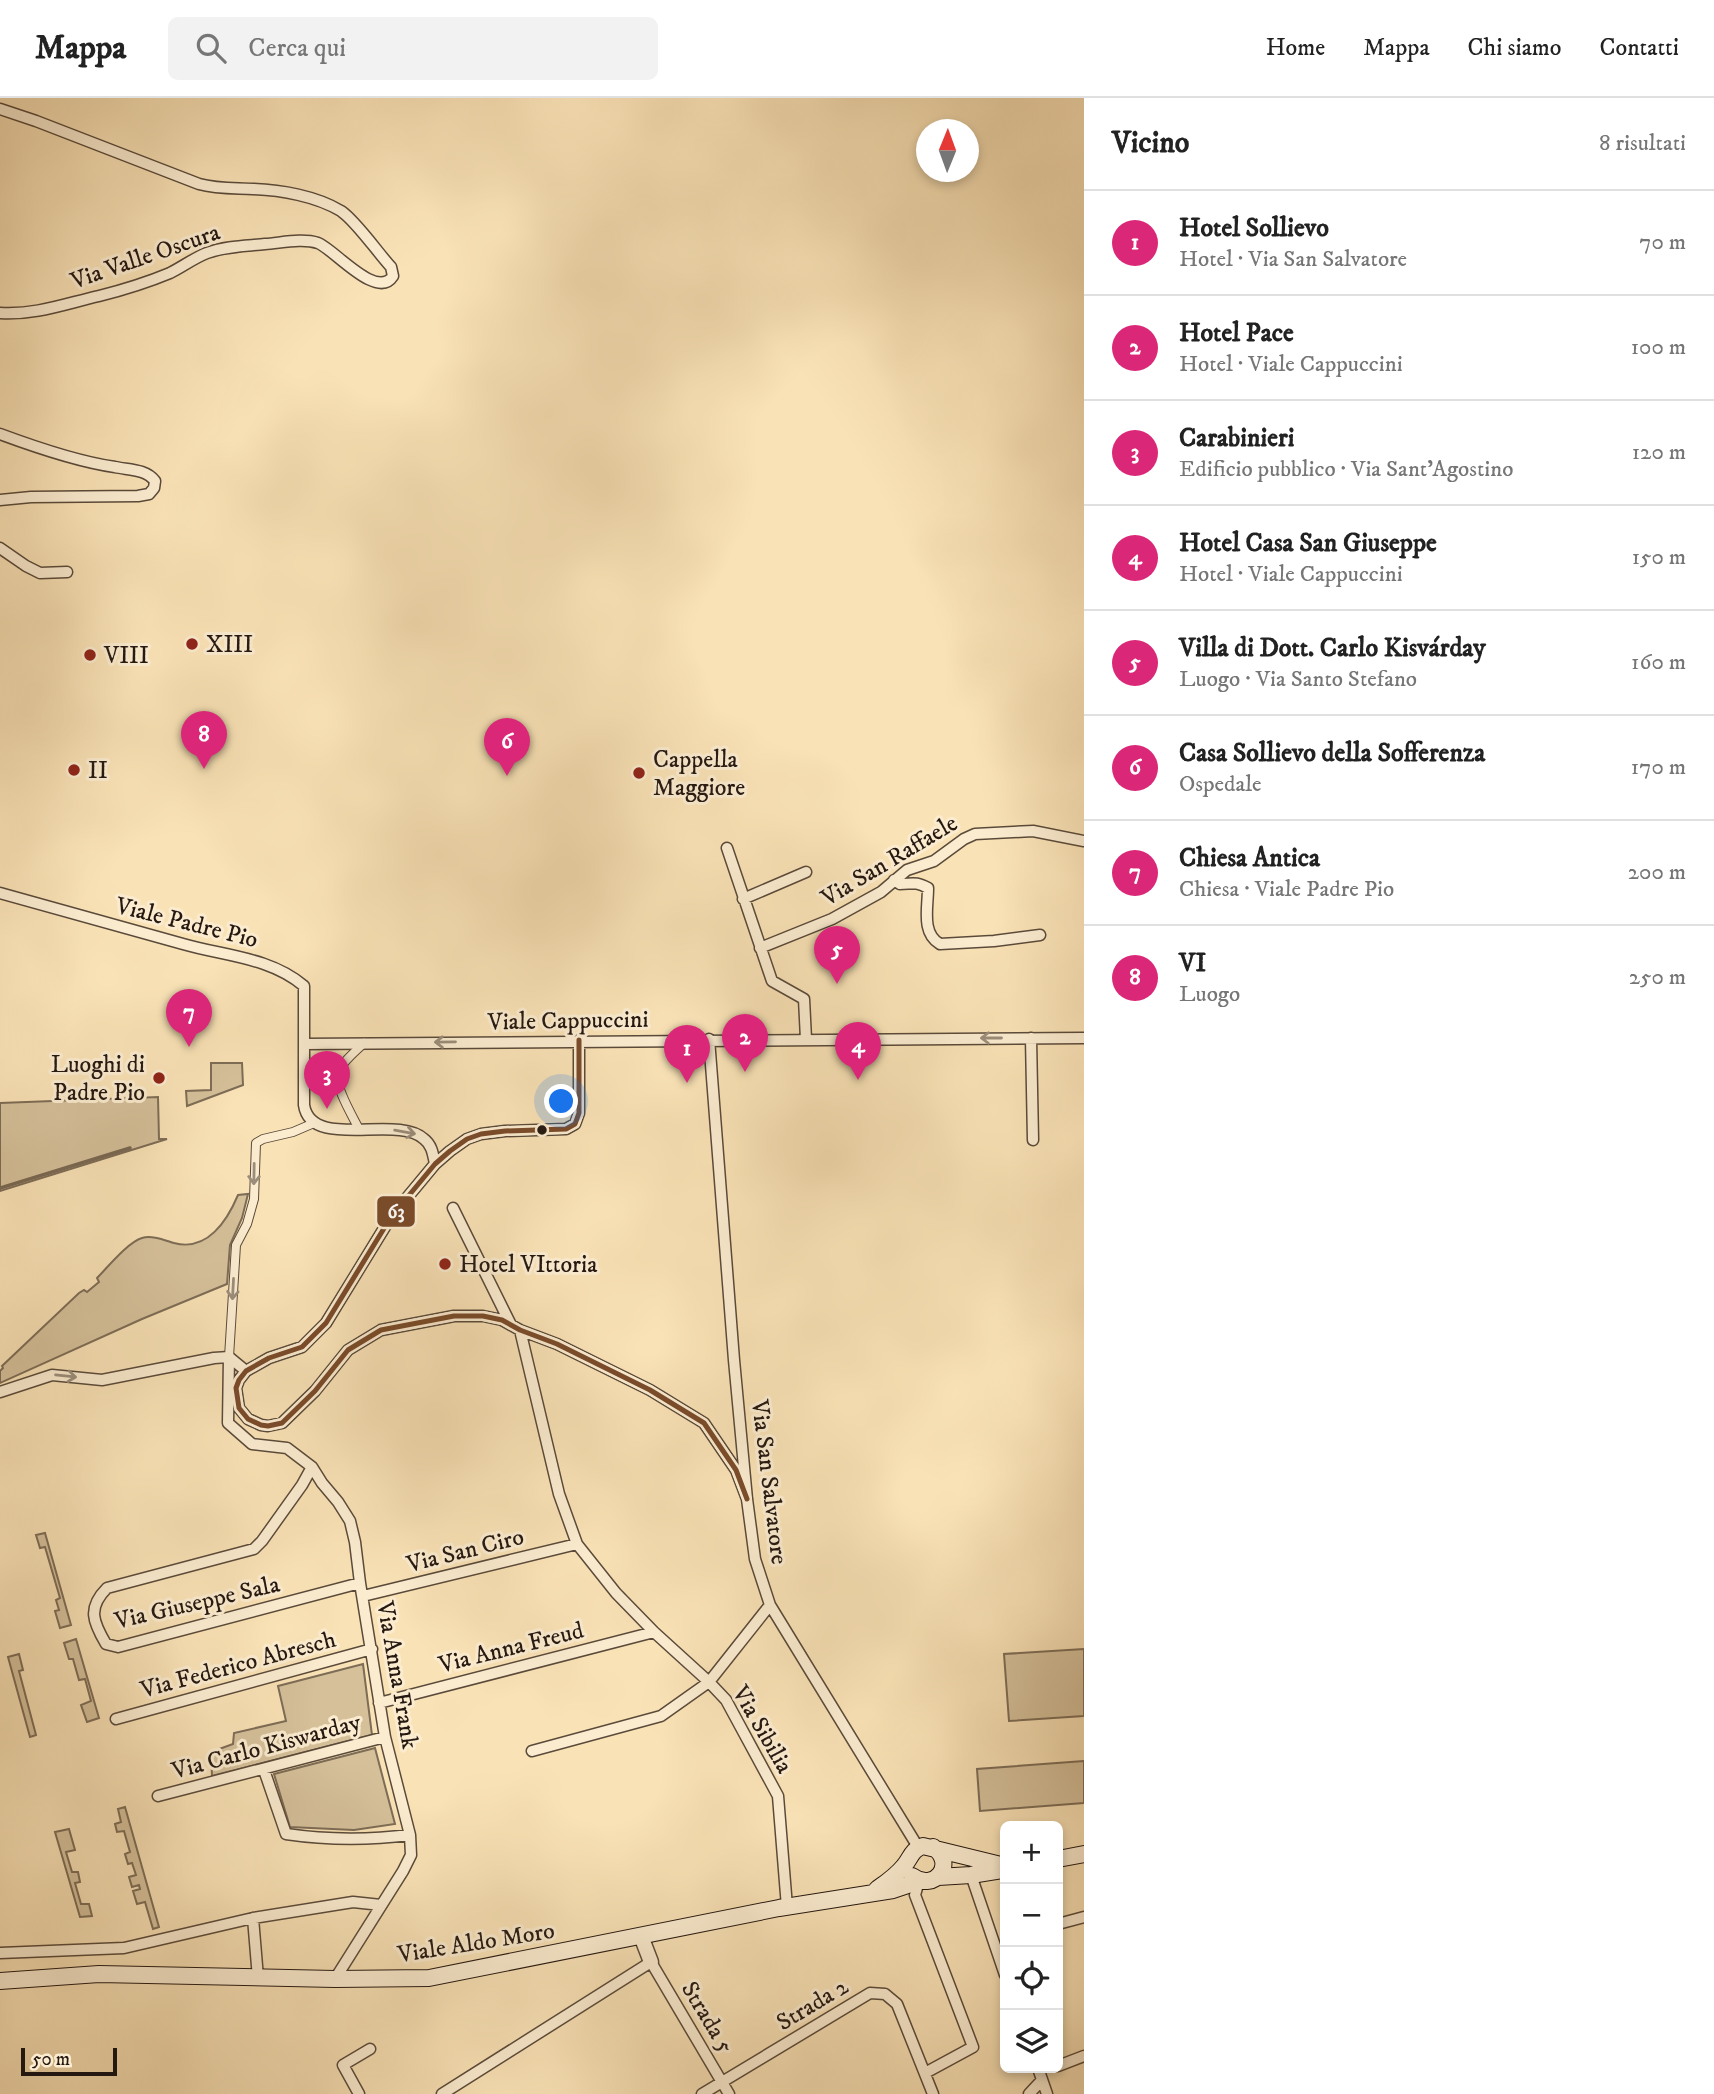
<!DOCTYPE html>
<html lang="it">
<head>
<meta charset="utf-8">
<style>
  :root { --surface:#fff; --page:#f2f2f2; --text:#222; --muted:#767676; --line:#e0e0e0; --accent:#db2777 }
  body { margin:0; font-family:"IM FELL DW Pica",serif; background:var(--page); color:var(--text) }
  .controls { position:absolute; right:21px; bottom:21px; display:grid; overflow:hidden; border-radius:10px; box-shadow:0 4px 10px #0003 }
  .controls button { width:63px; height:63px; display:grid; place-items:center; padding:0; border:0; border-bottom:2px solid var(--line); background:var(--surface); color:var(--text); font:35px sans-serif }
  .compass { position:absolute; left:916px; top:21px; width:63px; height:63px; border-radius:50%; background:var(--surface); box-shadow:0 4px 10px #0003; rotate:1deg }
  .scale { position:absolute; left:21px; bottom:18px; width:96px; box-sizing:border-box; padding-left:7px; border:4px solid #251811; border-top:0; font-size:19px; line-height:24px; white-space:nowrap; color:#251811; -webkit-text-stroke:5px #fbecd0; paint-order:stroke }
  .you { position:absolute; left:562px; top:1004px; width:24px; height:24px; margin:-18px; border:5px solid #fff; border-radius:50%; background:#1a73e8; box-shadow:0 0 0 10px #1a73e833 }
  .badge { display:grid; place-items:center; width:46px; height:46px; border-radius:50%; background:var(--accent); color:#fff; font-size:23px; font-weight:700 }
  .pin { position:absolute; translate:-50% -58px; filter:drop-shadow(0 2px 4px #0008) }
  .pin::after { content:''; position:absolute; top:37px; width:24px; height:21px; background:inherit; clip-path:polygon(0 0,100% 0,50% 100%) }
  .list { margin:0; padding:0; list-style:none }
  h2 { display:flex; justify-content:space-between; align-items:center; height:91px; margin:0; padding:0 28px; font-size:30px }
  h2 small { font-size:23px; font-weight:400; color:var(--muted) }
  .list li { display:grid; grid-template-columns:46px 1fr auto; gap:21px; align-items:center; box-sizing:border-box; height:105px; padding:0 28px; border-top:2px solid var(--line) }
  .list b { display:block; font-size:26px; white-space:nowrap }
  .list p { margin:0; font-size:23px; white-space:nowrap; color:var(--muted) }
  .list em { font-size:23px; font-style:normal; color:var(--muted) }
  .icon { flex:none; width:38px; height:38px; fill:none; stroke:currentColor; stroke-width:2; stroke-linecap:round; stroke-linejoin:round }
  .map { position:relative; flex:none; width:1084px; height:1996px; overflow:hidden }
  header { display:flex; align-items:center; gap:42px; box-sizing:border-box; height:98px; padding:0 35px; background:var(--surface); border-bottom:2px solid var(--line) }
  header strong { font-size:33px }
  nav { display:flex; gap:38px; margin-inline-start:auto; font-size:24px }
  .search { width:490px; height:63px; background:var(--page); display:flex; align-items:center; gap:18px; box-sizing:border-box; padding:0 24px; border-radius:10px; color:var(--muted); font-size:26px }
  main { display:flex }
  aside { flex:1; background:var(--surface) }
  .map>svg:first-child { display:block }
  .green { fill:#d5c09a; stroke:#7d6c56; stroke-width:2 }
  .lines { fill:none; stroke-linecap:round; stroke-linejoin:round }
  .stream { stroke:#796852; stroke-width:3.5 }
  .pedestrian-casing { stroke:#5a4a3a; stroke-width:10 }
  .minor-casing { stroke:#5a4a3a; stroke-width:13 }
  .tertiary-casing { stroke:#5a4a3a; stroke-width:17 }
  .secondary-casing { stroke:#251811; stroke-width:18 }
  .pedestrian { stroke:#fbecd0; stroke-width:8 }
  .minor { stroke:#fbecd0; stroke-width:10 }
  .tertiary { stroke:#fbecd0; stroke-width:14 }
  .secondary { stroke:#fbecd0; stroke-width:16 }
  .bus-1-casing { stroke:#fbecd0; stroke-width:10 }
  .bus-1 { stroke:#7a4b2a; stroke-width:5 }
  .oneway { stroke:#9b8d7a }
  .poi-dot { fill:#8f2418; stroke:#fbecd0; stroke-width:2.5 }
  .bus-dot { fill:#251811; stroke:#fbecd0; stroke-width:2.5 }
  .labels { text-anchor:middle; stroke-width:6; stroke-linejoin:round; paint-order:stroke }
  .street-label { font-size:24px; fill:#251811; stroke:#fbecd0 }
  .poi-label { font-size:24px; fill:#251811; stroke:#fbecd0; text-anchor:start }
  .line-badge { stroke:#fbecd0; stroke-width:2.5 }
  .badge-label { font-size:19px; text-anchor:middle; font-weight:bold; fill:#fff }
</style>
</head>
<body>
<header>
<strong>Mappa</strong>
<div class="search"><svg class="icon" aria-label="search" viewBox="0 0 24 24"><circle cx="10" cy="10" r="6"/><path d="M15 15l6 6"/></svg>Cerca qui</div>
<nav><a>Home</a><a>Mappa</a><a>Chi siamo</a><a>Contatti</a></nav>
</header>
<main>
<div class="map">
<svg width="1084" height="1996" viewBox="0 0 1084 1996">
  <rect width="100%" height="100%" fill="#f9e2b6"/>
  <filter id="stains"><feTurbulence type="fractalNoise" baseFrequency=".00286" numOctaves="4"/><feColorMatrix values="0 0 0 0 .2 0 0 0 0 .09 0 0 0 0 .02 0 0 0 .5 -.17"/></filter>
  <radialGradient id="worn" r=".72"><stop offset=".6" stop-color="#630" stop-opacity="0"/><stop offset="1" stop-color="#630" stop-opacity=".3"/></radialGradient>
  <!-- green -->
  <path class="green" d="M 211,965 L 242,965 L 243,987 L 187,1008 L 186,993 L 211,992 Z
    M 158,999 L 159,1041 L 167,1041 L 0,1093 L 0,1005 Z
    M 248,1096 L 242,1120 L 230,1147 L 227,1186 L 142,1221 L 0,1285 L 0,1273 L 3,1270 L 2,1268 L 79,1195 L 84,1192 L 87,1194 L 99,1184 L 97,1180 C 107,1170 128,1144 142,1140 C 152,1137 164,1142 174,1145 C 207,1154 227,1123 238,1097 Z
    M 45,1435 L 71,1527 L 60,1530 L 55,1513 L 59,1512 L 56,1502 L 60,1500 L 45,1449 L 40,1450 L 36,1437 Z
    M 76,1541 L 99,1620 L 87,1624 L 81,1607 L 91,1603 L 85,1581 L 79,1582 L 73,1561 L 69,1561 L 64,1545 Z
    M 1084,1551 L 1084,1618 L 1009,1623 L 1004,1556 Z
    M 19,1556 L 23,1572 L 19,1573 L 36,1637 L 30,1639 L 8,1559 Z
    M 363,1566 L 372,1637 L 212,1678 L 211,1654 L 233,1646 L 234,1635 L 286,1623 L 278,1588 Z
    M 375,1650 L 395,1726 L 354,1732 L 290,1729 L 274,1676 Z
    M 1084,1663 L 1084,1705 L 980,1713 L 977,1671 Z
    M 125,1709 L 159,1829 L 153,1831 L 145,1804 L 137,1806 L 133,1793 L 140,1791 L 139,1787 L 132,1789 L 129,1779 L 136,1777 L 132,1765 L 128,1766 L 125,1756 L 130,1754 L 124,1733 L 117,1734 L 115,1726 L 121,1724 L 118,1711 Z
    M 69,1731 L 75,1752 L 66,1754 L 72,1774 L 78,1774 L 80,1784 L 75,1785 L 81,1806 L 89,1806 L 92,1818 L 80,1819 L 55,1734 Z"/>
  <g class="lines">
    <!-- stream -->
    <path class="stream" d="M 0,1090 L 130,1050"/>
    <!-- pedestrian casing -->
    <g class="pedestrian-casing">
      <path id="pedestrian" d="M 359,1031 C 353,1019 333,986 338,974 C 342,964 356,953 364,945
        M 229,1259 L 236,1147 L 247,1126 L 254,1101 L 256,1045 L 263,1041 L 293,1034 L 314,1025"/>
    </g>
    <!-- minor casing -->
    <g class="minor-casing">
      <path id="minor" d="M 0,11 L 36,23 L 199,86 C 217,91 234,90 253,91 C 281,92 316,98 341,113 C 356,123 378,155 391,169 L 393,178 C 377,203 334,151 318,145 C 302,140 281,145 265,146 C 246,148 226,148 207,155 C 194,160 182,169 170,175 C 146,185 123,192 99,198 C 64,206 36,217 0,215
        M 0,336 C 35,349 79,364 115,369 C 129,372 146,371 155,383 L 154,390 L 149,396 L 138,398 L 31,399 L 0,402
        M 0,450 L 26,468 L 40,475 L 67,474
        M 727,750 L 772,883 L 804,901 L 806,941
        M 894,782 L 900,786 C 913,786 915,783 928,790 C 928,810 921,835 940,846 L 994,843 L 1040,837
        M 0,795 C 61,812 122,829 183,846 C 224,858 270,859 304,888 L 304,1007 C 311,1053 397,1016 424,1041 C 432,1047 433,1056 435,1066
        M 743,801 L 806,774
        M 760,850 L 832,821 L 881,794 L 907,772 L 934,763 L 964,741 L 975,736 L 1033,733 L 1084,743
        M 1031,940 L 1033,1042
        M 709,941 L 734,1262 L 747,1401 L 755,1461 L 770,1507 L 918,1749
        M 579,942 L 579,1015 L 575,1026 L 566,1031 L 505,1033 L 481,1036 L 467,1041 L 450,1053 L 435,1066 L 391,1119 L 326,1225 L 302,1249 L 269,1260 L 246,1273 L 239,1282 L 236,1290 L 239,1310 L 248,1321 L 261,1327 L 268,1328 L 282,1325 L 315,1293 L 348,1252 L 381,1232 L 454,1218 L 483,1218 L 502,1222 L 520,1232 L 557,1246 L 650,1292 L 704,1325 L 736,1372 L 747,1401
        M 304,946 L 1084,940
        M 453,1110 L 511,1227
        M 520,1232 L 559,1396 L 577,1446 L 616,1495 L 654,1534 L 709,1584 L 726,1602 L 778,1698 L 787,1809
        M 229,1259 L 228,1325 L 252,1346 L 287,1350 L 312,1369 L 322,1385 L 338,1404 L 350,1423 L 355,1444 L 360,1485 L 385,1639 L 410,1737 L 411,1757 L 403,1773 L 335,1881
        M 0,1294 L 52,1277 L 102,1282 L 214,1260 L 229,1259 L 246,1273
        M 312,1369 L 302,1387 L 262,1443 L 254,1451 L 107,1490 C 87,1510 93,1524 106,1546 L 118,1549 L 360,1485
        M 363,1498 L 577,1446
        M 379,1605 L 654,1534
        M 116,1621 L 372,1551
        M 532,1653 L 661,1618 L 709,1584 L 770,1507
        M 264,1672 L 286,1736 C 327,1742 369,1742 410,1737
        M 158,1698 L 385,1639
        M 971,1777 L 1005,1877
        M 919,1783 L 915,1797 L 973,1949 L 925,1975
        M 253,1820 L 258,1880
        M 1058,1826 L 1084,1819
        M 0,1855 L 124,1850 L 253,1820 L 353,1804 L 381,1807
        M 1058,1968 L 1084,1958
        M 1038,1970 L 1047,1996
        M 359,1996 L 343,1967 L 370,1951
        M 442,1996 L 651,1864 L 729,1996
        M 702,1996 L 870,1895 L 885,1896 L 897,1906 L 933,1996
        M 1029,1996 L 1042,1982"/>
    </g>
    <!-- tertiary casing -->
    <g class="tertiary-casing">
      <path id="tertiary" d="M 641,1838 L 651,1864"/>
    </g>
    <!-- secondary casing -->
    <g class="secondary-casing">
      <path id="secondary" d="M 1058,1761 L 1084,1756
        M 912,1778 C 935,1795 957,1765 933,1749
        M 938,1779 L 971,1777 L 1002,1772
        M 877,1791 C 887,1784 896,1778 904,1768 C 911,1760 911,1752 923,1748 L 1005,1768
        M 0,1883 L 99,1876 L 335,1881 L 429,1880 L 779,1810 L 893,1792 L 920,1783"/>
    </g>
    <!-- pedestrian -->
    <use href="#pedestrian" class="pedestrian"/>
    <!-- minor -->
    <use href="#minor" class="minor"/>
    <!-- tertiary -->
    <use href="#tertiary" class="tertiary"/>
    <!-- secondary -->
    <use href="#secondary" class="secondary"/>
    <!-- bus-1 casing -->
    <g class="bus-1-casing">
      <path id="bus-1" d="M 579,942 L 579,1015 L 575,1026 L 566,1031 L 505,1033 L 481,1036 L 467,1041 L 450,1053 L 435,1066 L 391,1119 L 326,1225 L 302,1249 L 269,1260 L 246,1273 L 239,1282 L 236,1290 L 239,1310 L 248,1321 L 261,1327 L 268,1328 L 282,1325 L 315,1293 L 348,1252 L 381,1232 L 454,1218 L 483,1218 L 502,1222 L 520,1232 L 557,1246 L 650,1292 L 704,1325 L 736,1372 L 747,1401"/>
    </g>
    <!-- bus-1 -->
    <use href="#bus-1" class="bus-1"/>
  </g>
  <!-- one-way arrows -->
  <defs><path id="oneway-shaft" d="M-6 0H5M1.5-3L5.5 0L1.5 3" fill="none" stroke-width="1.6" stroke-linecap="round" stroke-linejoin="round" transform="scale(1.75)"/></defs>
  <g class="oneway">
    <use href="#oneway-shaft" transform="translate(991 940) rotate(180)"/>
    <use href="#oneway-shaft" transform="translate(445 944) rotate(179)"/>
    <use href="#oneway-shaft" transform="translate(405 1034) rotate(10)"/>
    <use href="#oneway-shaft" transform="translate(254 1076) rotate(91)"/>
    <use href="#oneway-shaft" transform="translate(233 1191) rotate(93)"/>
    <use href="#oneway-shaft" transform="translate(66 1278) rotate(6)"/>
  </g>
  <!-- markers -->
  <g class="poi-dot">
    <circle cx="192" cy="546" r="7"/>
    <circle cx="90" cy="557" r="7"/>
    <circle cx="74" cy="672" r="7"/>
    <circle cx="639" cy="675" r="7"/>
    <circle cx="159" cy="980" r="7"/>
    <circle cx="445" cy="1166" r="7"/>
  </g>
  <circle class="bus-dot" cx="542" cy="1032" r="6"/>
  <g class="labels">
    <!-- street labels -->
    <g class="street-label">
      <text transform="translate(145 158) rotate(-19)" y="8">Via Valle Oscura</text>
      <text transform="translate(889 762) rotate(-31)" y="8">Via San Raffaele</text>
      <text transform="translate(187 824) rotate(14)" y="8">Viale Padre Pio</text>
      <text transform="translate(568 922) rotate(-1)" y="8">Viale Cappuccini</text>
      <text transform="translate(770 1384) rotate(83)" y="8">Via San Salvatore</text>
      <text transform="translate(465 1452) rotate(-14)" y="8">Via San Ciro</text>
      <text transform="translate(197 1504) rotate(-13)" y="8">Via Giuseppe Sala</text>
      <text transform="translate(511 1549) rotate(-14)" y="8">Via Anna Freud</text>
      <text transform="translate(238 1566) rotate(-15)" y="8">Via Federico Abresch</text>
      <text transform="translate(398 1577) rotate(80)" y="8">Via Anna Frank</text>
      <text transform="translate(763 1631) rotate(60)" y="8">Via Sibilia</text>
      <text transform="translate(266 1648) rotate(-15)" y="8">Via Carlo Kiswarday</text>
      <text transform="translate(476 1844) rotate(-9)" y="8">Viale Aldo Moro</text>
      <text transform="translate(812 1906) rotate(-31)" y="8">Strada 2</text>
      <text transform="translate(708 1919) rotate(59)" y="8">Strada 5</text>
    </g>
    <!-- poi labels -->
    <g class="poi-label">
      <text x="206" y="554">XIII</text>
      <text x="104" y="565">VIII</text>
      <text x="653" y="669">Cappella<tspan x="653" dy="28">Maggiore</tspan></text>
      <text x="88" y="680">II</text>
      <text x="145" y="974" text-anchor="end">Luoghi di<tspan x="145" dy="28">Padre Pio</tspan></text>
      <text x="459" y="1174">Hotel VIttoria</text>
    </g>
  </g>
  <rect class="line-badge" x="376" y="1097" width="40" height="33" rx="7" fill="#7a4b2a"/>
  <g class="badge-label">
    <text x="396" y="1120">63</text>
  </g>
  <rect width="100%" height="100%" filter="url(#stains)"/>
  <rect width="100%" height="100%" fill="url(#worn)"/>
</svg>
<div class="controls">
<button>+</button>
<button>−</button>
<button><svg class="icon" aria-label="locate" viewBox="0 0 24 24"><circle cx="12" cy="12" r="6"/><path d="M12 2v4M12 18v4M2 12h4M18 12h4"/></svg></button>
<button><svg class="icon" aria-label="layers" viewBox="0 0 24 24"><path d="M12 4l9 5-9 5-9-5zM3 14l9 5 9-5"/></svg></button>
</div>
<svg class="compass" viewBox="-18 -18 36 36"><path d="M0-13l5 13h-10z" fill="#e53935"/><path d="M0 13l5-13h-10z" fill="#767676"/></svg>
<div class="scale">50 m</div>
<div class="you"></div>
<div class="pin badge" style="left:687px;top:985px">1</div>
<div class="pin badge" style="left:745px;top:974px">2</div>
<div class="pin badge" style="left:327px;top:1011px">3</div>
<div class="pin badge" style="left:858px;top:982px">4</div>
<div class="pin badge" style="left:837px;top:886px">5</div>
<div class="pin badge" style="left:507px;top:678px">6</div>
<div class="pin badge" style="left:189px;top:949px">7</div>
<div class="pin badge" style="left:204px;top:671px">8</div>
</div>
<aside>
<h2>Vicino<small>8 risultati</small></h2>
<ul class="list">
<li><span class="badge">1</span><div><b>Hotel Sollievo</b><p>Hotel · Via San Salvatore</p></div><em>70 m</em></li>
<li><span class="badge">2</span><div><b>Hotel Pace</b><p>Hotel · Viale Cappuccini</p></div><em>100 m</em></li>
<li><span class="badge">3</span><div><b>Carabinieri</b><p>Edificio pubblico · Via Sant'Agostino</p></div><em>120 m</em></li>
<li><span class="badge">4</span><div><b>Hotel Casa San Giuseppe</b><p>Hotel · Viale Cappuccini</p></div><em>150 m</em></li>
<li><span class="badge">5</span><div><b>Villa di Dott. Carlo Kisvárday</b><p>Luogo · Via Santo Stefano</p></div><em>160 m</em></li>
<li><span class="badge">6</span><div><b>Casa Sollievo della Sofferenza</b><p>Ospedale</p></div><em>170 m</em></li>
<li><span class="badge">7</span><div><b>Chiesa Antica</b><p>Chiesa · Viale Padre Pio</p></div><em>200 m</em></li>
<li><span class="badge">8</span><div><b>VI</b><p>Luogo</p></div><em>250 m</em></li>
</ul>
</aside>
</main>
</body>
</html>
